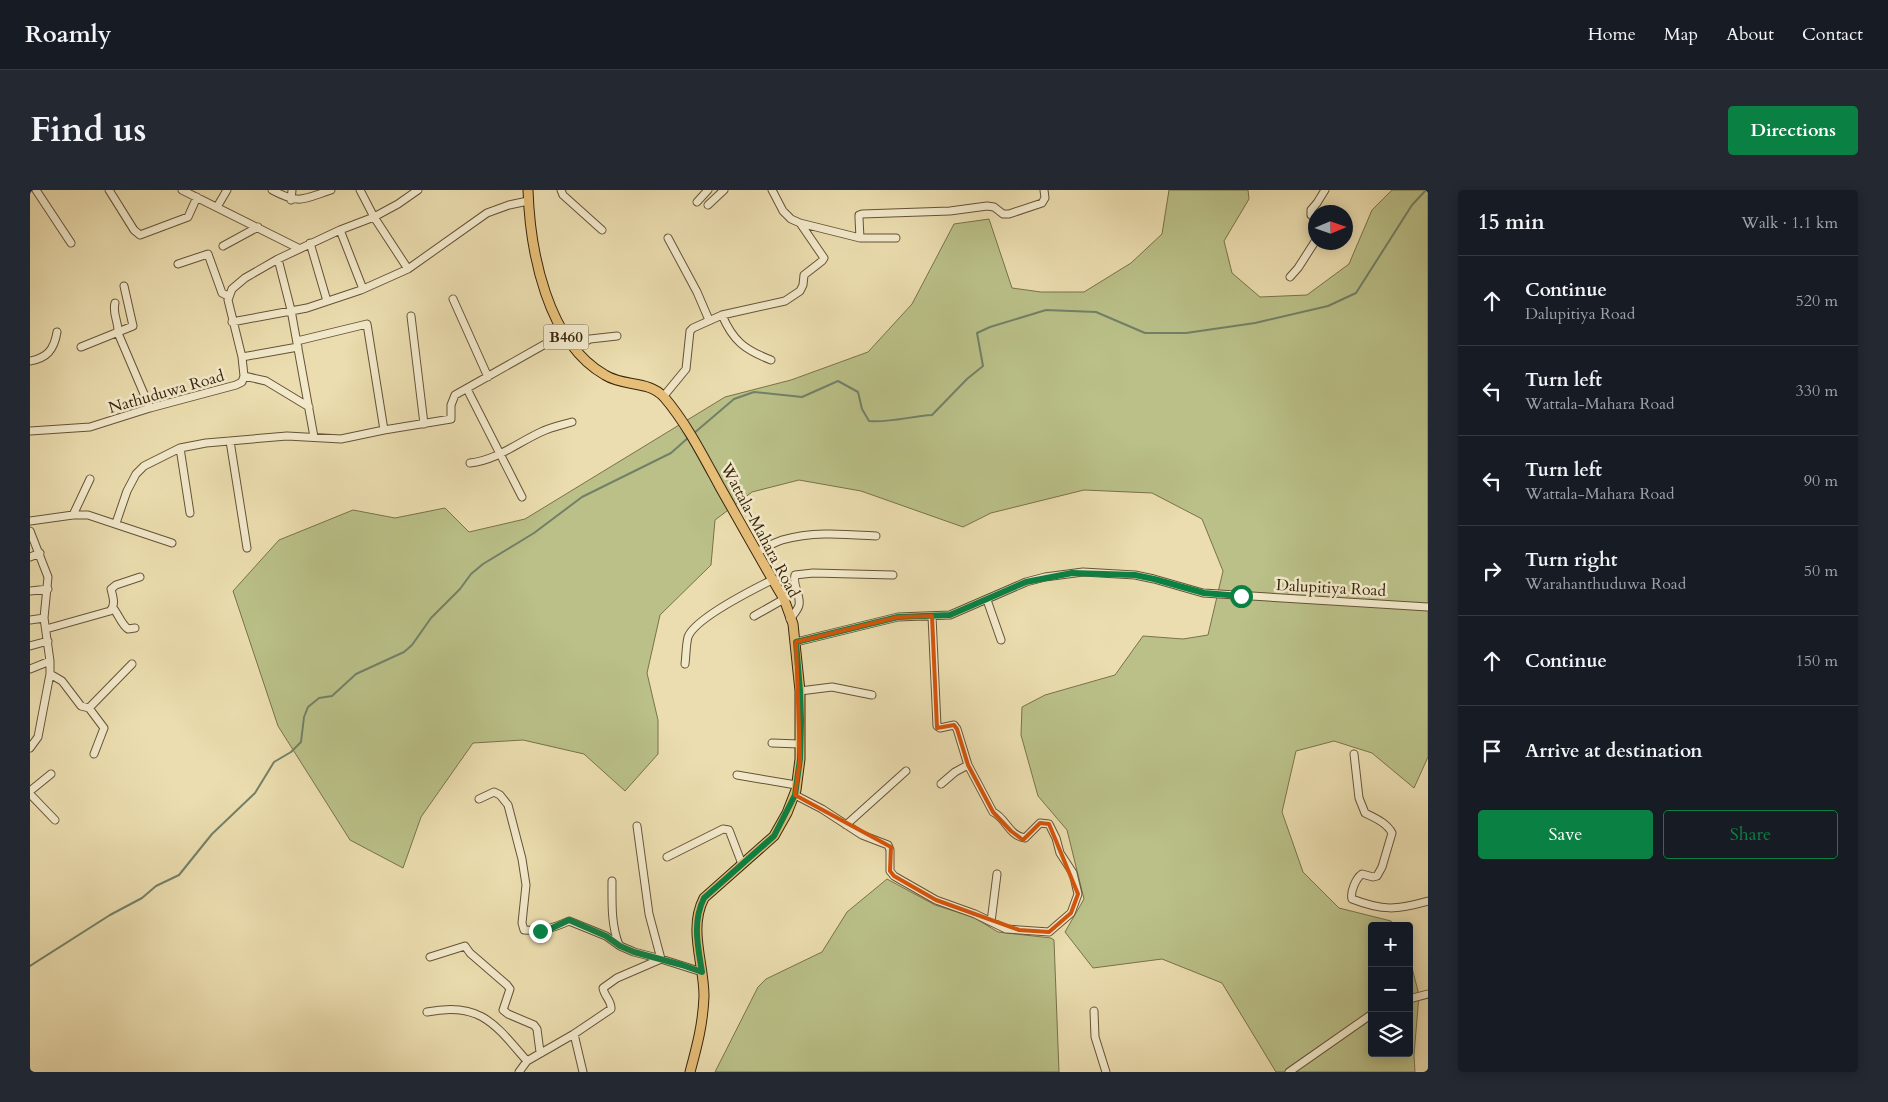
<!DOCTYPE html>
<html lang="en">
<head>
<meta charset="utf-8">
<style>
  :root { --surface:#171b24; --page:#242831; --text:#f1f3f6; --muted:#9ea1a6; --line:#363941; --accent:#0b8043 }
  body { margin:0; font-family:Cardo,serif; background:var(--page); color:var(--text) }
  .controls { position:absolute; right:15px; bottom:15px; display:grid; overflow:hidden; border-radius:5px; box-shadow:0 2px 12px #0003 }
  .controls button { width:45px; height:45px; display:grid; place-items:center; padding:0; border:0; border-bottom:1px solid var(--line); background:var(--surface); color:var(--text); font:25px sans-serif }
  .compass { position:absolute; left:1278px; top:15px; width:45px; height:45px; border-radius:50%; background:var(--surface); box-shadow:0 2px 12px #0003; rotate:88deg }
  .stop { position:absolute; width:15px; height:15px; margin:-11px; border:4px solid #0b8043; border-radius:50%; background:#fff }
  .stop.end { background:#0b8043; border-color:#fff; box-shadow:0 1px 5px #0008 }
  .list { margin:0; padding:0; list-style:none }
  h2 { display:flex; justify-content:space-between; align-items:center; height:65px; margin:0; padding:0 20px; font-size:21px }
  h2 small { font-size:16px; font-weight:400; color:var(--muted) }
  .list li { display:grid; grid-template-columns:32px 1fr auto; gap:15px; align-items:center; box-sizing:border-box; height:90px; padding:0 20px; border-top:1px solid var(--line) }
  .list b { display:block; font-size:19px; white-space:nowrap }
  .list p { margin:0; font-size:16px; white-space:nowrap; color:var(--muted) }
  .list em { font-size:16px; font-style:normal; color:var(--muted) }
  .actions { display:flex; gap:10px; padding:15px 20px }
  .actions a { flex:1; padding:11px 0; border:1px solid var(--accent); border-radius:5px; text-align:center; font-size:18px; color:var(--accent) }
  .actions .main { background:var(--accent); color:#fff }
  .icon { flex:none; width:28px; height:28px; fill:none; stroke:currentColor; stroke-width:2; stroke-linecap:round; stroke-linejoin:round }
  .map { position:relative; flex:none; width:1398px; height:882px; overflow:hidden; border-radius:5px }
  header { display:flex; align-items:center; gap:30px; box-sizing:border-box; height:70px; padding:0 25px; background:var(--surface); border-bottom:1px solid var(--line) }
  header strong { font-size:24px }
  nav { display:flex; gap:28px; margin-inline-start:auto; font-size:18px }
  .intro { display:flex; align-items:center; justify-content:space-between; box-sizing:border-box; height:120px; padding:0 30px }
  h1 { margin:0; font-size:35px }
  .button { padding:12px 22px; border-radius:5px; background:var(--accent); color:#fff; font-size:18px; font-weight:700 }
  main { display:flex; gap:30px; padding:0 30px }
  aside { flex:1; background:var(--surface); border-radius:5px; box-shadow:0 2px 12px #0003 }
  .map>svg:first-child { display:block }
  .green { fill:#bac088; stroke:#79724a }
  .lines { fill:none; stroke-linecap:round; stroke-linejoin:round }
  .stream { stroke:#728068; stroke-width:2 }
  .minor-casing { stroke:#655336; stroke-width:9 }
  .major-casing { stroke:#38250d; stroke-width:11 }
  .minor { stroke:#f2e9cb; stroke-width:7 }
  .major { stroke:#e6be78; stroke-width:9 }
  .route { stroke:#0b8043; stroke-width:6 }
  .marked { fill:none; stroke:#d6540c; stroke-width:4; stroke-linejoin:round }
  .labels { text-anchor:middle; stroke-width:5; stroke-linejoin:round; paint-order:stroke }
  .shield { fill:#f2e9cb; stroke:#706046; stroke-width:1 }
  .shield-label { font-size:15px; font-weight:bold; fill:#38250d }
  .street-label { font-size:16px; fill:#38250d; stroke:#f2e9cb }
</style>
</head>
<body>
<header>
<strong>Roamly</strong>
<nav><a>Home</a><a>Map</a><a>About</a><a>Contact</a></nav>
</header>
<div class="intro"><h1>Find us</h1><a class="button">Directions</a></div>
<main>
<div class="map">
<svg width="1398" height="882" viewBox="0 0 1398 882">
  <rect width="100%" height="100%" fill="#ebddaf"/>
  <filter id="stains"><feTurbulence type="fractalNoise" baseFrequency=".004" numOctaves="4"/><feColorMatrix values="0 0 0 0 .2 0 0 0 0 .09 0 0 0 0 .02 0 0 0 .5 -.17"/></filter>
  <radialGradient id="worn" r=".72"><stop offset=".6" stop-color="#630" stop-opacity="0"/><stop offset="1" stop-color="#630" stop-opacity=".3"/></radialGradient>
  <!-- green -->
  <path class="green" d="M 1139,0 L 1218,0 L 1219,9 L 1194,51 L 1202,83 L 1230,107 L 1277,105 L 1319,74 L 1342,20 L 1362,0 L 1398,0 L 1398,567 L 1384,598 L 1342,563 L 1304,551 L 1266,561 L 1252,622 L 1273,682 L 1309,718 L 1361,731 L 1364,736 L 1342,736 L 1342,863 L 1379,863 L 1379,766 L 1389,805 L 1384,865 L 1385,882 L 1246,882 L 1192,793 L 1132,769 L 1063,778 L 1035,742 L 1054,709 L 1037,640 L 1008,606 L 991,545 L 992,517 L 1015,505 L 1085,485 L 1113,446 L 1153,449 L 1178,445 L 1193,381 L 1172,329 L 1122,303 L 1054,300 L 961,323 L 933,337 L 831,301 L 769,290 L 722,302 L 685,330 L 681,375 L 630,425 L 617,483 L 628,530 L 628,564 L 595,601 L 554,564 L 493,550 L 443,553 L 391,627 L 373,678 L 320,650 L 248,536 L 203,401 L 249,350 L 323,320 L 365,328 L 415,318 L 439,342 L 495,329 L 695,207 L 761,190 L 838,162 L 882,114 L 924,34 L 959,29 L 982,98 L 1011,102 L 1054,102 L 1101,73 L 1132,44 Z
    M 857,689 L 905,715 L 943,727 L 968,742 L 1021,748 L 1024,750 L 1029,882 L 685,882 L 728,797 L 736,789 L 792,762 L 817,722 Z"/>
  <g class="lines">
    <!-- stream -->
    <path class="stream" d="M 663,244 L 704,209 L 724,202 L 772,207 L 808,191 L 828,202 L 832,219 L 839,231 C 860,233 881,226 902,225 L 937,189 L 953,176 L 947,143 L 960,137 L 1016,120 L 1066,122 L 1115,143 L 1156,143 L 1225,133 L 1298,116 L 1326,103 L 1382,15 L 1396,0
      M 0,776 L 80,725 L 112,708 L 126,696 L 149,685 L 182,644 L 225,603 L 244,572 L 261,562 L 271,552 L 274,527 L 278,517 L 289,508 L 302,506 L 326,484 L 374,462 L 382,455 L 401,428 L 430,399 L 441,384 L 453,374 L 504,343 L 552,307 L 641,263 L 659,247"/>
    <!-- minor casing -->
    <g class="minor-casing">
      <path id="minor" d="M 6,0 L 41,53
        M 79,0 L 104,40 L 110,45 L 158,27 L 167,7
        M 152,0 L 268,58
        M 242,0 C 270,15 273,9 301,0
        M 330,0 L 344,27 L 378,79
        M 531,0 L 533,5 L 572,40
        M 261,10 L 262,0
        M 667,12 L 678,0
        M 678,15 L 694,0
        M 187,17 L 197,0
        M 1286,27 L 1281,25 L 1281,20 L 1287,13 L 1295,0
        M 770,33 L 830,48 L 866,48
        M 310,40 L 333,99
        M 638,48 L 667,102 L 679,130
        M 830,48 L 829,28 L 829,25 L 832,24 L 920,21 L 957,16 L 964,17 L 973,24 L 979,24 L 1012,13 L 1015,8 L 1014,0
        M 280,53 L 297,111
        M 193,56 L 228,37
        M 248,69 L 261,120 L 284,247
        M 148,74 L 178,64 L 192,103 L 198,106
        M 1260,87 L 1268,78 L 1286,50
        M 423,109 L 458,187
        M 85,113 C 82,124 89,132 88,143 L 120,218
        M 692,125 C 703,151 715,160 741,170
        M 381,126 L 394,234
        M 202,132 L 277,118 L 331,100 L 378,79 L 457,23 L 479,15 L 498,11
        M 267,151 L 337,134 L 354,240
        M 51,157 L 103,136 L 94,96
        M 544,158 L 560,149 L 587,146
        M 212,167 L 268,157
        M 0,171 C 17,168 24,160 27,142
        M 214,186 L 236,191 L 279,217
        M 437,199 L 492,307
        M 633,207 L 656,179 L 660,141 L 663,138 L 692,125 L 755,111 L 770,101 L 773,95 L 774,85 L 792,71 L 794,68 L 770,33 L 761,29 L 753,21 L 742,0
        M 0,241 L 60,237 L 120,218 L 206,195 L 212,192 L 214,186 L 212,167 L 198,110 L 202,99 L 215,88 L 248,69 L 310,40 L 344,27 L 368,14 L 388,0
        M 200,251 L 217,358
        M 150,258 L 160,323
        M 440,273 C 467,270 487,253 511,242 C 521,237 532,235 542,232
        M 43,325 L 60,289
        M 0,331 L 43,325 L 58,325 L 142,353
        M 86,333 L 97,301 L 106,284 L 114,276 L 150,258 L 176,253 L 257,246 L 311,249 L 354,240 L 421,229 L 421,215 L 425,205 L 533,144
        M 0,341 L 18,387 L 14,428 L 20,471 L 20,484 L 8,547 L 0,558
        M 727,362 C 735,358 743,353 752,350 C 783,341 814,344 846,346
        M 0,367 L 10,363
        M 0,401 L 18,399
        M 957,410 L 971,450
        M 83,418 C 89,425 91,434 98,439 L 105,438
        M 724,426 L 754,409
        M 902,426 L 907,536 L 910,538 L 924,535 L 927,539 L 938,575
        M 760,429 C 763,425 768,420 769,415 C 771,405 762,395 765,385 L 783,383 L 863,385
        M 0,430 L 14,428
        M 16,439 L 80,421 C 86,415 83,407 81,399 L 86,395 L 110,387
        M 766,452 L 868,427 L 920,425 L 996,392 L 1015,387 L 1053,382 L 1105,385 L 1124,389 L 1173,403 L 1398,417
        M 0,456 L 18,451
        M 655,474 C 656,466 656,455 658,447 C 665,428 724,399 742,390
        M 0,479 L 20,471
        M 20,484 L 32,491 L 51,516 L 59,518 L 102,474
        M 770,501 L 802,497 L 842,505
        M 59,518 L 74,538 L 64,564
        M 742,553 L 770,554
        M 1324,564 L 1329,608 L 1335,623 C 1345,628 1357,633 1362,643 L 1352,677 L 1347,686 L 1343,687 L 1332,684 C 1326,688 1320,702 1322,709 C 1353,721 1366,720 1398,711
        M 707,585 L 766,595
        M 0,601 L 21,584
        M 0,604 L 25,630
        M 765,605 L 792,619 L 832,645 L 858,655 L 860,660 L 860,681 L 864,686 L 906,710 L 945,724 L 976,739 L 1019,742 L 1041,723 L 1048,704 L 1043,683 L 1030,663 L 1026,648 L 1019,634 L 1010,633 L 995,648 C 979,646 976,628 963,622 L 938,575 L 925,582 L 911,594
        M 449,609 L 464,602 L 470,605 L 478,615 L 492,669 L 496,695 L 492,733 L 494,740 C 513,741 521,739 539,731 L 576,746 L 590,756 L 604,762 L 631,769 L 619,724 L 607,636
        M 816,635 L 876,581
        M 637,667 L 693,639 L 699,640 L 712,674
        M 582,691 C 582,713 581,735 589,755
        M 961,732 L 967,684
        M 400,767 L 435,756 L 440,763 L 477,795 L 480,799 L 473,820 L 478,824 L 504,835 L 507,839 L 510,862
        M 1379,809 L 1398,804
        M 1064,821 L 1065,847 L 1076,882
        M 397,822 C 450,811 465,834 497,871
        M 544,844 L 553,882
        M 489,882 L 497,871 L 544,844 L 581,819 C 582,811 574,806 573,798 L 587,788 L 631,769 L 672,782
        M 1259,882 L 1342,824"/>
    </g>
    <!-- major casing -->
    <g class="major-casing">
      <path id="major" d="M 498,0 C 500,61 517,152 575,185 C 594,197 618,190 634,207 C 657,234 673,266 690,297 C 711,334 732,372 754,409 L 763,434 L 770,501 L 770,569 L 766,600 L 757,623 L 744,646 L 674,708 C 658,739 674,773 674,806 C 673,834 667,856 660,882"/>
    </g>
    <!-- minor -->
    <use href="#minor" class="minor"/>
    <!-- major -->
    <use href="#major" class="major"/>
  </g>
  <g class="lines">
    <!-- route -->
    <path class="route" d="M 510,741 L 520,739 L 539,730 L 576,746 L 590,756 L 604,762 L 652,775 L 672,782 C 668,757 662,732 674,708 L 744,646 L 765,605 L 770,569 L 771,531 L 770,501 L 766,452 L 868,427 L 920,425 L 996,392 L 1042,383 L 1105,385 L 1124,389 L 1174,403 L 1211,406"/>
  </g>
  <!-- marked area -->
  <path class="marked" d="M 902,426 L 907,538 L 924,535 L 927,539 L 938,575 L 963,622 L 981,641 L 993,650 L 1010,633 L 1019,634 L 1048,704 L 1041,723 L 1019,742 L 989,740 L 906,710 L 864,686 L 860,681 L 861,657 L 765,605 L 770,569 L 766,452 L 868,427 Z"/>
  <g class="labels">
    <!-- shield labels -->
    <rect class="shield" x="513.5" y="134.5" width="45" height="25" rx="4"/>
    <g class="shield-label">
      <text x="536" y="152">B460</text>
    </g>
    <!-- street labels -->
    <g class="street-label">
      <text transform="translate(136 201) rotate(-16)" y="6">Nathuduwa Road</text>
      <text transform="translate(731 340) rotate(62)" y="6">Wattala-Mahara Road</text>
      <text transform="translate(1301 397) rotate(3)" y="6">Dalupitiya Road</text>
    </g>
  </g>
  <rect width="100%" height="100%" filter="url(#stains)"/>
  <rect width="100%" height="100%" fill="url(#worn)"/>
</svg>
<div class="controls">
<button>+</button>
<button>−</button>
<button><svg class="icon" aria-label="layers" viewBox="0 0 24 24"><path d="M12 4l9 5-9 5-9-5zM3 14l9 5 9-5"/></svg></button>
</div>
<svg class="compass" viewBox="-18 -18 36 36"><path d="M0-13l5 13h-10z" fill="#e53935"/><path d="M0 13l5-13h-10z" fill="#9ea1a6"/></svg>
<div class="stop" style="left:1211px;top:406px"></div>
<div class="stop end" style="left:510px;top:741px"></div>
</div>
<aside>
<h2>15 min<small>Walk · 1.1 km</small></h2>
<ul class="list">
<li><svg class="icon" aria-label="ahead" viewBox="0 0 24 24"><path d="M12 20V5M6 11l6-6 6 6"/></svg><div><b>Continue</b><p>Dalupitiya Road</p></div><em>520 m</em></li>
<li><svg class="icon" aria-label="left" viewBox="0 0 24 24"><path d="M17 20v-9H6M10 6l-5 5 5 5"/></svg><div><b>Turn left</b><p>Wattala-Mahara Road</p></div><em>330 m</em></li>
<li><svg class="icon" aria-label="left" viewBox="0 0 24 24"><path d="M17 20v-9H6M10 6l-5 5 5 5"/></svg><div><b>Turn left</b><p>Wattala-Mahara Road</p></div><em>90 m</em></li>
<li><svg class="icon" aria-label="right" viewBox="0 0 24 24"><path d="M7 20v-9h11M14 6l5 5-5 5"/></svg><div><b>Turn right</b><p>Warahanthuduwa Road</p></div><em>50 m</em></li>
<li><svg class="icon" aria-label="ahead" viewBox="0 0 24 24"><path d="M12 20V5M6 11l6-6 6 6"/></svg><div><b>Continue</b></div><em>150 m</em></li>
<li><svg class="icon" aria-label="arrive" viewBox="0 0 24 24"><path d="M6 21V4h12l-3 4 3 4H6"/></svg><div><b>Arrive at destination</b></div></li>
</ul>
<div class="actions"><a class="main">Save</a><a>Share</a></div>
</aside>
</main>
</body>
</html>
